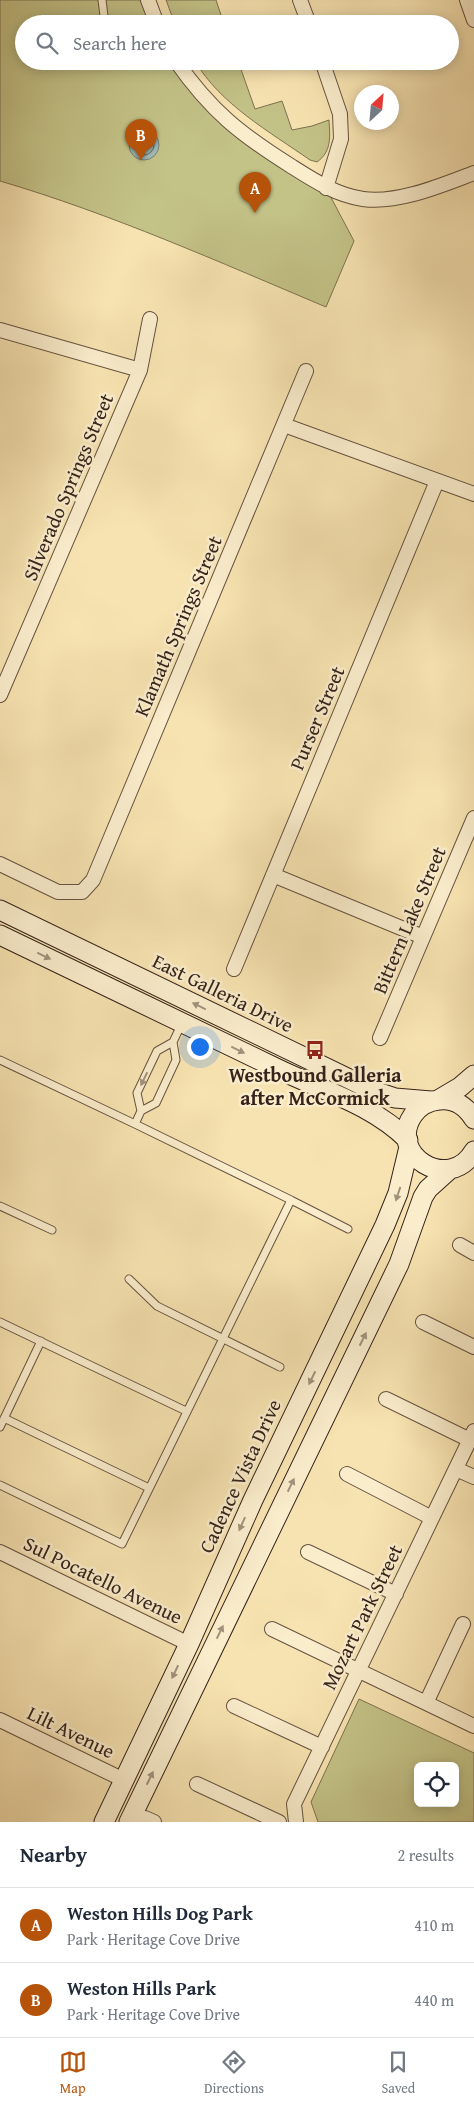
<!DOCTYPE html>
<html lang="en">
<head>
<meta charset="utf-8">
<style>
  :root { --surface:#fff; --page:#f2f2f3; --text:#1f2937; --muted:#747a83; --line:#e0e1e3; --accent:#b45309 }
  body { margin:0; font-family:"Gentium Book Plus",serif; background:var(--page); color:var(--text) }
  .controls { position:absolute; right:15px; bottom:15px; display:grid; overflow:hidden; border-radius:8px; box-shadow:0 2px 12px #0003 }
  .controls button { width:45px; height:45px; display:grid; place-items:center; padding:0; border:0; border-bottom:1px solid var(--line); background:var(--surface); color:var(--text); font:25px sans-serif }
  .compass { position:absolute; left:354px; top:85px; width:45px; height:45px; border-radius:50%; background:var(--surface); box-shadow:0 2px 12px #0003; rotate:26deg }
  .you { position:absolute; left:199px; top:1046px; width:18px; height:18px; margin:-12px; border:4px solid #fff; border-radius:50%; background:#1a73e8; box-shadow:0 0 0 8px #1a73e833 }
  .badge { display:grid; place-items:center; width:32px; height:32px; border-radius:50%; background:var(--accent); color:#fff; font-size:16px; font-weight:700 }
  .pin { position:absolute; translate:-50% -41px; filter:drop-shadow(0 1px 2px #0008) }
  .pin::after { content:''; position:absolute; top:26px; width:18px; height:15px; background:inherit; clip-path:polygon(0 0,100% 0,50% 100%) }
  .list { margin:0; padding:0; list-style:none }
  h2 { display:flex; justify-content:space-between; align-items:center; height:65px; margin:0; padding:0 20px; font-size:21px }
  h2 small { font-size:16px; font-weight:400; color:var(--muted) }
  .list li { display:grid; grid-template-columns:32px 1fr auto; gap:15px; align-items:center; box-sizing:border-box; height:75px; padding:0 20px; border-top:1px solid var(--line) }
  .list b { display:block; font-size:19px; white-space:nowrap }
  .list p { margin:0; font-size:16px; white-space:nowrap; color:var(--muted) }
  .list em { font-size:16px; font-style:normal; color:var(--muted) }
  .icon { flex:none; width:28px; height:28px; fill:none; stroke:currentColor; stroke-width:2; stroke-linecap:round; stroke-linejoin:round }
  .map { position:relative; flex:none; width:474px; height:1822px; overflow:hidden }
  .search { position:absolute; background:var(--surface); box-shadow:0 2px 12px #0003; left:15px; right:15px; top:15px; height:55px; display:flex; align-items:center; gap:12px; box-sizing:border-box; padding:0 18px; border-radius:28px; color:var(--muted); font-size:19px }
  .sheet { height:215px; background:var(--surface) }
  nav { display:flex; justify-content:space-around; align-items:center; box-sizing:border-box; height:70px; border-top:1px solid var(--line); background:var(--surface); font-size:14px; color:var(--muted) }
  nav a { display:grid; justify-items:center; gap:2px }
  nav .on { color:var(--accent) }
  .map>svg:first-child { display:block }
  .green { fill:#c3c287; stroke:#7c7251; fill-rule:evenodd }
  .water { fill:#a1bbb6; stroke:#767e78 }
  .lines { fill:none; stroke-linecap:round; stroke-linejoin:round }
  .shore { stroke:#6b6f68; stroke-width:1 }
  .lane-casing { stroke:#665340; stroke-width:9 }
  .street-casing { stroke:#665340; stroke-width:16 }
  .secondary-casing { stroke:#35231b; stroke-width:21 }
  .lane { stroke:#faedcc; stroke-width:7 }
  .street { stroke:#faedcc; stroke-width:14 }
  .secondary { stroke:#faedcc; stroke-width:19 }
  .oneway { fill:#a1927c }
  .labels { text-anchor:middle; stroke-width:5; stroke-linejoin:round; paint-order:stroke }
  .street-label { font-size:20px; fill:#35231b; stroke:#faedcc }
  .poi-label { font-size:20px; font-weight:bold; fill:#35231b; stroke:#faedcc }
</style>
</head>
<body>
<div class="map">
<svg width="474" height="1822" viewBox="0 0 474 1822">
  <rect width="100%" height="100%" fill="#f7e3b1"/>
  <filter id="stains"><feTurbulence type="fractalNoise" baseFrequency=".004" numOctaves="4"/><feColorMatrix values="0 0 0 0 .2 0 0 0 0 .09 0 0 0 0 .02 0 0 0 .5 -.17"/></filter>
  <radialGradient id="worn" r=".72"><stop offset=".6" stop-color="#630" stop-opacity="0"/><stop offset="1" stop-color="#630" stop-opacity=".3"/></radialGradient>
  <!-- green -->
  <path class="green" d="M 0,0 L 151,0 L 159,24 L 24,24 L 24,61 L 177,61 L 247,138 L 326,188 L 354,241 L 326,307 C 219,262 112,214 0,181 Z
    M 166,0 L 216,0 L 224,24 L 175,24 Z
    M 195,61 L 238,61 L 255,109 L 282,101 L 292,130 L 312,126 L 329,120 C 330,137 332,151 317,162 L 310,160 C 270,132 220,104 195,61 Z
    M 359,1699 L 474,1753 L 474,1822 L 318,1822 L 311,1802 ZM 418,1766 L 455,1766 L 455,1803 L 418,1803 Z"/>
  <!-- water -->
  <path class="water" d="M129 145a15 15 0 1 1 30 0a15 15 0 1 1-30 0Z"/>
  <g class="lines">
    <!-- shore -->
    <path class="shore" d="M134 145a10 10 0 1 1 20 0a10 10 0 1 1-20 0Z"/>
    <!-- lane casing -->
    <g class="lane-casing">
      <path id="lane" d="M 102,0 L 105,24
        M 173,1042 L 176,1060 L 156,1103 L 141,1111 L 137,1093 L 157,1051 L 173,1042 L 182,1023
        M 0,1060 L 135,1124 L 141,1111
        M 291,1200 L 348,1229
        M 0,1206 L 52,1230
        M 129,1279 L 157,1306 L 280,1367
        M 0,1322 L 186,1411
        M 4,1418 L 149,1488
        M 0,1427 L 41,1341
        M 0,1485 L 122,1544 L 291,1200 L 135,1124"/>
    </g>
    <!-- street casing -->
    <g class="street-casing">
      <path id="street" d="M 148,0 L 157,24
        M 300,0 L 309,24
        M 467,0 L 474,20
        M 176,61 C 211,111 240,134 291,166 C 313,180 336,195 363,199 C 398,204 442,185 474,173
        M 322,61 L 340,114 L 341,139 L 326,188
        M 0,330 L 140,370
        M 284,425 L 474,494
        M 0,695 L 140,370 L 150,319
        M 0,864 L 58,892 L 82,892 L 93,880 L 306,371
        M 273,875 L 423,937
        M 234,969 L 437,481
        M 380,1038 L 474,818
        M 460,1245 L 474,1253
        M 423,1322 L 474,1347
        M 386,1399 L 470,1440
        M 456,1469 L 474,1477
        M 347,1474 L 432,1518
        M 0,1552 L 189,1644
        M 308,1552 L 396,1594
        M 272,1629 L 474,1726
        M 426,1703 L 463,1624
        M 234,1706 L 322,1747
        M 0,1720 L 124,1780
        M 197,1784 L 279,1822
        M 131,1822 L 145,1818 L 154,1822
        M 296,1822 L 294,1804 L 474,1431"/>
    </g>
    <!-- secondary casing -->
    <g class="secondary-casing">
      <path id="secondary" d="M 0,910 L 374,1091 L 395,1098 L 431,1101
        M 0,935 C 92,979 184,1024 276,1068 C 321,1090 372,1104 408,1140
        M 438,1100 L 460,1087 L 474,1075
        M 474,1119 C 466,1106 454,1098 439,1100 C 429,1101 419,1106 413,1115 C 386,1154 449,1194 474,1151
        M 104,1822 L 189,1644 L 253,1500 L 385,1225 L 398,1193 L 409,1147
        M 129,1822 L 399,1264 L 423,1197 L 428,1189 L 449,1170"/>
    </g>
    <!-- lane -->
    <use href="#lane" class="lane"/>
    <!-- street -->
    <use href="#street" class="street"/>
    <!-- secondary -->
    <use href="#secondary" class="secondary"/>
  </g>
  <!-- one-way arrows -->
  <defs><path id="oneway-solid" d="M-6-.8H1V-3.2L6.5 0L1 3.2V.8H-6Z" transform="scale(1.25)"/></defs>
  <g class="oneway">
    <use href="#oneway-solid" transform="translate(44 956) rotate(26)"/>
    <use href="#oneway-solid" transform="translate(199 1006) rotate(-154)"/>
    <use href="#oneway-solid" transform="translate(238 1050) rotate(26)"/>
    <use href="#oneway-solid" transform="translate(144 1079) rotate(116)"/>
    <use href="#oneway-solid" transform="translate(398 1194) rotate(108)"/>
    <use href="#oneway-solid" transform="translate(363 1339) rotate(-64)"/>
    <use href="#oneway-solid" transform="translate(312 1378) rotate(116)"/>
    <use href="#oneway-solid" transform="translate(291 1485) rotate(-64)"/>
    <use href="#oneway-solid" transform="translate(242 1524) rotate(114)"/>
    <use href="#oneway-solid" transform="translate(220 1632) rotate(-64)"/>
    <use href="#oneway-solid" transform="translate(175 1672) rotate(115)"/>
    <use href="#oneway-solid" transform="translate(150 1778) rotate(-64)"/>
  </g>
  <!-- icons -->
  <defs>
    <g id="bus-bare" transform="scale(1.5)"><path d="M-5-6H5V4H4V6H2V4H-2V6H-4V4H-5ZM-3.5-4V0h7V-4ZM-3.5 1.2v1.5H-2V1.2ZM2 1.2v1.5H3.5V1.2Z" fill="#8f2418" stroke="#faedcc" stroke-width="2.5" paint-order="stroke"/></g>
  </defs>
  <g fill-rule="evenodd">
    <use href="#bus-bare" x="315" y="1050"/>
  </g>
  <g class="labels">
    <!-- street labels -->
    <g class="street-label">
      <text transform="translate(68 487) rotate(-67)" y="7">Silverado Springs Street</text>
      <text transform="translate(178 626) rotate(-67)" y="7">Klamath Springs Street</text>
      <text transform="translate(317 718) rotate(-67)" y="7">Purser Street</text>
      <text transform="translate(409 920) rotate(-67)" y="7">Bittern Lake Street</text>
      <text transform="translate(223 993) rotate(26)" y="7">East Galleria Drive</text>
      <text transform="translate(240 1476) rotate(-65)" y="7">Cadence Vista Drive</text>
      <text transform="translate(103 1580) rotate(26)" y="7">Sul Pocatello Avenue</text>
      <text transform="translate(362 1617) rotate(-64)" y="7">Mozart Park Street</text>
      <text transform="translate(71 1732) rotate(26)" y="7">Lilt Avenue</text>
    </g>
    <!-- poi labels -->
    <g class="poi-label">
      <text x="315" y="1082">Westbound Galleria<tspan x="315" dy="23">after McCormick</tspan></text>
    </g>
  </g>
  <rect width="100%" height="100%" filter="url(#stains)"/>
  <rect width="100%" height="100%" fill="url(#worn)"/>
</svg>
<div class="controls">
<button><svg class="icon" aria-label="locate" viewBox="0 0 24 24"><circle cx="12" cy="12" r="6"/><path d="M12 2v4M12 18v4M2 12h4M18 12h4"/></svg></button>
</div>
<svg class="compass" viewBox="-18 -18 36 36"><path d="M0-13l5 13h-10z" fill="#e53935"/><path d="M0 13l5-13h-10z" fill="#747a83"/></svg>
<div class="you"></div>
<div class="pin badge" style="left:255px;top:213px">A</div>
<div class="pin badge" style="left:141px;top:160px">B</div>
<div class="search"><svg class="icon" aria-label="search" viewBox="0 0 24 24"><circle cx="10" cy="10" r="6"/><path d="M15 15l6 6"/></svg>Search here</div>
</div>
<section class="sheet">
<h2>Nearby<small>2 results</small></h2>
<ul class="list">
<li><span class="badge">A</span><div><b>Weston Hills Dog Park</b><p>Park · Heritage Cove Drive</p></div><em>410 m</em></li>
<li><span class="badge">B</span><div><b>Weston Hills Park</b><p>Park · Heritage Cove Drive</p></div><em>440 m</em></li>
</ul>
</section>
<nav>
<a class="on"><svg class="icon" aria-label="map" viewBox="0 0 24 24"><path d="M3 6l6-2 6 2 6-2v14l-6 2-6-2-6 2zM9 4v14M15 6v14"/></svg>Map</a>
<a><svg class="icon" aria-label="directions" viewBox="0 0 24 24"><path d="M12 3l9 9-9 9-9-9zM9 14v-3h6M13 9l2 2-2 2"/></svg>Directions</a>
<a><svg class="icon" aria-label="saved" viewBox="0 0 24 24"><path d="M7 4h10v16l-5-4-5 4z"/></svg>Saved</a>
</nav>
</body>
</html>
